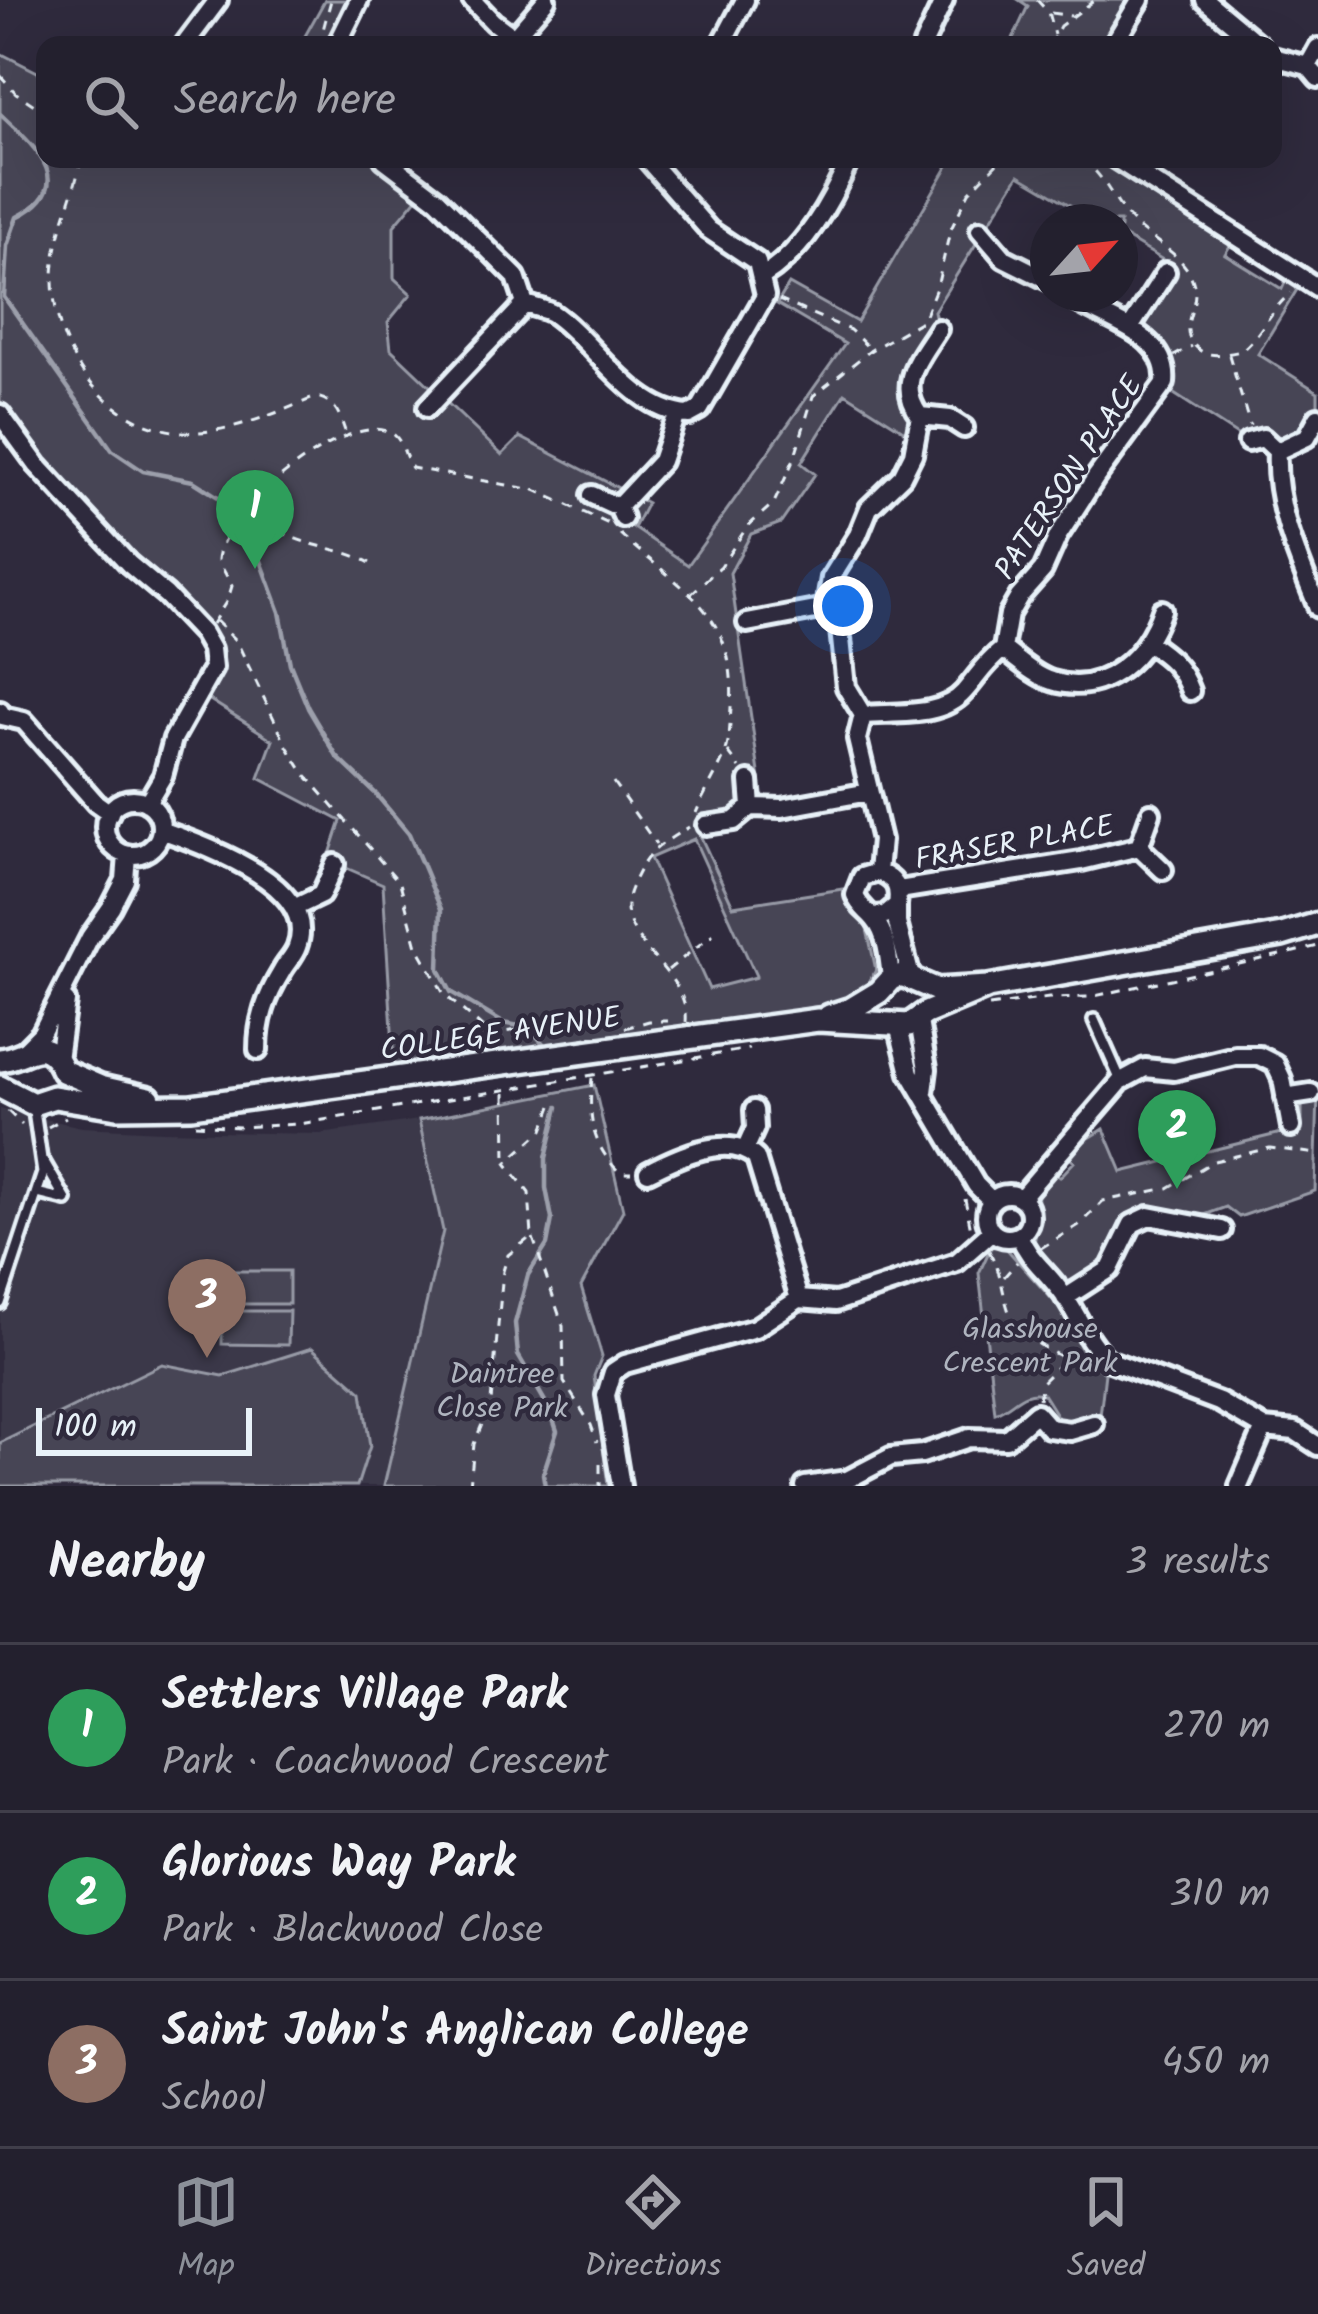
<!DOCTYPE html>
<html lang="en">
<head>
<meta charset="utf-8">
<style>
  :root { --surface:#23202e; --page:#2f2d3a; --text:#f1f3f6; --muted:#a3a3aa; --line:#403e4a; --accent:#8c9099 }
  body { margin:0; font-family:Kalam,sans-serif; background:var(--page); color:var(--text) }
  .compass { position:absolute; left:1030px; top:204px; width:108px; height:108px; border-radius:50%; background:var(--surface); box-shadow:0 12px 48px #0002; rotate:63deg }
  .scale { position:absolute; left:36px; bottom:30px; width:216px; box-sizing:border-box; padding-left:12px; border:6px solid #e8f1f8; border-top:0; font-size:33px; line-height:42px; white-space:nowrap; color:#e8f1f8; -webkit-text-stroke:9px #2f2a3d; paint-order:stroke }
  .you { position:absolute; left:843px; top:606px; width:42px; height:42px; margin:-30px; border:9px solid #fff; border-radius:50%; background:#1a73e8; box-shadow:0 0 0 18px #1a73e833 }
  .badge { display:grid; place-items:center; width:78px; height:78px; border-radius:50%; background:var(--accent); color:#fff; font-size:39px; font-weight:700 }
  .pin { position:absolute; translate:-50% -99px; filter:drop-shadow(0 3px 6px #0008) }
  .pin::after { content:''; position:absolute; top:63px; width:42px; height:36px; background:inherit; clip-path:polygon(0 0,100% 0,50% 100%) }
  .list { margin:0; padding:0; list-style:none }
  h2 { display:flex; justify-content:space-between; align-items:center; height:156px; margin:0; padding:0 48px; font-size:51px }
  h2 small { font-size:39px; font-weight:400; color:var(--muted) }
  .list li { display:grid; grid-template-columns:78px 1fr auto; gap:36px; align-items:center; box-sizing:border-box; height:168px; padding:0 48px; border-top:3px solid var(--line) }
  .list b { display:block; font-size:45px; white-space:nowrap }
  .list p { margin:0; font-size:39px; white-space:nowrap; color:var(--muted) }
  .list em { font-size:39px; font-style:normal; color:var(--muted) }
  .icon { flex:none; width:66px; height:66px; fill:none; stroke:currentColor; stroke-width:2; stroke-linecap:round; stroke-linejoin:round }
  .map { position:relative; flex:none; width:1318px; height:1486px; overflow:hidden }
  .search { position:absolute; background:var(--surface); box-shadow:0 12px 48px #0002; left:36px; right:36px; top:36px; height:132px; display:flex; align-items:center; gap:30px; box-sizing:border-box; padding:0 42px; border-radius:24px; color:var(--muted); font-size:45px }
  .sheet { height:660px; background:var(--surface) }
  nav { display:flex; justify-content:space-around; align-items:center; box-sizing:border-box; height:168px; border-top:3px solid var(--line); background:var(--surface); font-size:33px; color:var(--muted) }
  nav a { display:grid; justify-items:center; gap:6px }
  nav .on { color:var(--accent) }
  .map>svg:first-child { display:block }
  .built { fill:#3b3749 }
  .park { fill:#464455; stroke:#979aa6; stroke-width:3; fill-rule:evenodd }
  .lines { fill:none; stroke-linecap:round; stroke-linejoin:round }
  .stream { stroke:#9c9fab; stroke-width:4.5 }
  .service-casing { stroke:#e8f1f8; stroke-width:18 }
  .minor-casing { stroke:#e8f1f8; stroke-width:26 }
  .tertiary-casing { stroke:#e8f1f8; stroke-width:30 }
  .path { stroke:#e8f1f8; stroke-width:3; stroke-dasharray:9 9; stroke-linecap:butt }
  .service { stroke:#2f2a3d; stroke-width:9 }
  .minor { stroke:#2f2a3d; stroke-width:16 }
  .tertiary { stroke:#2f2a3d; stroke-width:21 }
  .labels { text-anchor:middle; stroke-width:9; stroke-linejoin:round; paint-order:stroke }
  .street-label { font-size:30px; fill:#e8f1f8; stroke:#2f2a3d }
  .park-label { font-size:30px; fill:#afb4bf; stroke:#2f2a3d }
</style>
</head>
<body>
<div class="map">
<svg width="1318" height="1486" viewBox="0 0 1318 1486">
  <rect width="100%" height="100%" fill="#2f2a3d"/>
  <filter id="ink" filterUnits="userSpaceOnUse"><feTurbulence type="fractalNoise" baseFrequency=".00833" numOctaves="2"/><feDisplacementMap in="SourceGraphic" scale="24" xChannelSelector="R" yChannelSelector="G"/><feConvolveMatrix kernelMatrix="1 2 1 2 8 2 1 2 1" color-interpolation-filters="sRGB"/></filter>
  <g filter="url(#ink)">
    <!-- built -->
    <path class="built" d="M 0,1109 L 82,1127 L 163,1131 L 320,1134 L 419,1120 L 443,1230 L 384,1486 L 0,1486 Z"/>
    <!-- park -->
    <path class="park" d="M 325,0 L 359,0 L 337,45 L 300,45 Z
      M 1019,0 L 1140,0 L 1113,45 L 1010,45 L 1028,6 Z
      M 0,53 L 45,76 L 45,159 L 384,159 L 424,190 L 394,226 L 394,278 L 411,294 L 388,322 L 391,349 L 502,455 L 520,437 L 647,503 L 634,528 L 688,565 L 845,344 L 777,304 L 789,284 L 857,322 L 952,159 L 1116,159 L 1304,278 L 1258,354 L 1318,392 L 1318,417 L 1277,451 L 1248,442 L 1171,392 C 1177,361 1166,346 1145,324 L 1173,266 L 1120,234 L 1120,222 L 1099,222 L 1019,175 L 934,311 L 938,329 L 908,377 L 920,416 L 908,433 L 845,393 L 801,463 L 815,474 L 781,523 L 751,534 L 730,573 L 764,807 L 697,819 L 697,829 L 733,906 L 843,889 L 852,913 L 866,925 L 876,970 L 863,992 L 843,1002 L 395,1079 L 383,884 L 328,860 L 341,821 L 259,778 L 273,740 L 199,693 L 211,649 L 0,414 ZM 1231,244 L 1287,278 L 1282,289 L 1225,254 ZM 694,839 L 756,976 L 756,977 L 709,989 L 650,858 Z
      M 594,1085 L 623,1210 L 581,1287 L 602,1356 L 594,1376 L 608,1486 L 384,1486 L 443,1231 L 419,1120 Z
      M 1318,1094 L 1315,1191 L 1239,1217 L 1226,1207 L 1202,1216 L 1154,1210 L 1123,1217 L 1101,1263 L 1072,1282 L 1054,1275 L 1033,1248 L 1039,1219 L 1037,1186 L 1050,1169 L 1060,1177 L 1074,1162 L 1065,1153 L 1104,1129 L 1122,1172 L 1302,1128 L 1302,1105 Z
      M 1004,1246 L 1059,1307 L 1088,1361 L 1105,1373 L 1100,1416 L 1067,1425 L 1060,1421 L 1043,1394 C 1020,1389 1015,1406 995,1413 L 979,1273 L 991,1247 Z
      M 223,1271 L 289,1271 L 289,1304 L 223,1304 Z
      M 222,1311 L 289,1311 L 288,1345 L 222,1344 Z
      M 312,1348 L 362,1392 L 370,1446 L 357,1486 L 0,1486 L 0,1443 L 162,1364 L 223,1376 Z"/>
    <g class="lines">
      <!-- stream -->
      <path class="stream" d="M 0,114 C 34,146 81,185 17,217 L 7,246 L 4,297 L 112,450 L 143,471 L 193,481 L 223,500 L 239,519 L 260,558 L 280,612 L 290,664 L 308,708 L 337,757 L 375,793 L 409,834 L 423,866 L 441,909 L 439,969 L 451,992 L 503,1023 L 530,1028 L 546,1047
        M 545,1486 L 543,1474 L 557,1431 L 550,1410 L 518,1355 L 515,1323 L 528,1275 L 547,1245 L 552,1219 L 546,1188 L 546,1158 L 558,1107"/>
      <!-- service casing -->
      <g class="service-casing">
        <path id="service" d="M 1094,1020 L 1121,1081
          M 44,1162 L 66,1200
          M 37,1193 L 66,1200
          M 0,1303 L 43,1173 L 33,1104"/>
      </g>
      <!-- minor casing -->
      <g class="minor-casing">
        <path id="minor" d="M 472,0 L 493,22 L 524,45
          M 1205,0 L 1259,45
          M 515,36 L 546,0
          M 185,44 L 218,0
          M 337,45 L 359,0
          M 721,45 L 745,0
          M 923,45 L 944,0
          M 1113,45 L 1140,0
          M 1273,57 L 1308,66 L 1318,78
          M 1308,66 L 1318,48
          M 384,159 L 437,199 L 516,277 L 525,304 C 533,307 545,309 552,313 C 595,342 632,411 689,415 L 700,409 L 765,296 L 757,262 L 709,230 L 647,159
          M 1116,159 L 1318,288
          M 980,230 L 1004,258 L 1048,280
          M 762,277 C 804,251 830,204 850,159
          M 1130,328 L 1166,272
          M 427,408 L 525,304
          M 0,414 L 37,465 L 129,564 L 166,595 L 202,633 L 211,649 L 213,668 L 173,739 L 163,776 L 147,803
          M 920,416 C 895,383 920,358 938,329
          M 1248,442 L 1263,438 L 1277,451
          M 1277,451 C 1274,505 1298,558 1318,608
          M 1277,451 L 1307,437 L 1318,417
          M 592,495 L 618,507 L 623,518
          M 618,507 L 661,461 L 677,414
          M 747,623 L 826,608
          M 1147,642 C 1169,657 1181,666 1190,691
          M 1003,649 C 1018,660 1035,676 1052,681 C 1105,698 1147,655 1162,610
          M 0,711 L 2,716 L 24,721 L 96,803 L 110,813
          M 863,715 C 895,712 941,718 964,692 C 979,675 983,665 1003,649 L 1009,614 L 1019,597 L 1043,570 L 1058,536 L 1096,477 L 1165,383 C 1170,331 1100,321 1066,294
          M105 827a28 28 0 1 1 56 0a28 28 0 1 1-56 0Z
          M 751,807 L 782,808 L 869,792
          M 1151,813 L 1139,847 L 1163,870
          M 706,825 L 734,821 L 751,807 L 749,781
          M 161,830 C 205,846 320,885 297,947 C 294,956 286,963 282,971 C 266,997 258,1020 258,1050
          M 878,872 L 881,840 L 857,739 L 863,715 L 846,687 L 840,629 L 826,608 L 831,578 L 858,535 L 869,508 L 902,476 L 913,454 L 920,416 L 950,419 L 964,428
          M 899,890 L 1081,861 L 1139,847
          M 897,905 L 897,923 L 911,977
          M 296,907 L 321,895 L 335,864
          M 872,916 L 885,915 L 897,905 C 900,886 895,879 878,872 L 862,877 L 855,895 C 860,908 866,909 874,919 C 887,934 889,959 891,979
          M 919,1021 L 927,1069 L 924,1092
          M 898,1025 L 910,1073 L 976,1185 L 992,1201
          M 25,1050 L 41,1034 L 90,937 L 111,907 L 125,880 L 127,855
          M 58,1060 L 66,1001
          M 1285,1097 L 1311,1093
          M 746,1148 L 755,1128 L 754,1110
          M 648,1172 C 677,1157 729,1132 756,1158 L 799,1299
          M986 1216a22 22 0 1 1 44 0a22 22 0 1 1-44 0Z
          M 1021,1198 L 1121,1081 L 1145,1068 L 1174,1071 L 1235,1056 L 1259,1056 L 1275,1064 L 1282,1079 L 1291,1127
          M 1019,1235 C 1028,1258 1044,1269 1059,1289 C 1078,1312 1085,1341 1108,1360 L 1219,1402 L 1264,1428 L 1295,1431 L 1318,1446
          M 1065,1298 L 1110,1269 L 1132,1224 L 1149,1216 L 1222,1230
          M 621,1486 L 606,1395 L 613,1372 L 625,1364 L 755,1328 L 799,1299 L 836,1302 L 957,1262 L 992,1231
          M 805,1486 L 847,1480 L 891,1457 L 922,1454 L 969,1438 L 1006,1439 L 1036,1413 L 1049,1428 L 1070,1431 L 1094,1424
          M 1239,1486 L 1264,1428"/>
      </g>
      <!-- tertiary casing -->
      <g class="tertiary-casing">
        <path id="tertiary" d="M 829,1016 L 851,1009 L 879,992 L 891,979 L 902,975 L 937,990 L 988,987 L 1282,935 L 1318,924
          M 0,1060 C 27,1058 45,1030 63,1071 L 100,1087 L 149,1098
          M 0,1087 L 33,1104 L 54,1097 L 117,1107 L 191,1106 L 818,1020 L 909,1025 L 926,1013 L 988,987"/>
      </g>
      <!-- path -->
      <path class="path" d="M 1037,0 L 1048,12 L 1054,35
        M 1051,13 L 1071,16
        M 319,45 L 331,0
        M 1050,45 L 1060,26 L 1095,0
        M 0,75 L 16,93 L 45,112
        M 81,159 C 74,198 54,236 53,276 C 52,350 104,426 182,432 C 226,435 276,413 316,397 C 336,401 339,414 345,431
        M 1082,159 C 1104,175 1112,199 1129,218 C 1149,242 1186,252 1194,285 C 1200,307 1176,328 1196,347 C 1207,359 1227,354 1241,351 C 1263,333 1269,311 1291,293
        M 779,300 L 850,330 L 870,349
        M 1229,355 L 1250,426
        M 1174,356 L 1192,346
        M 254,505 C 261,512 267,521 275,527 C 301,548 341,546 370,563
        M 620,534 C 681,590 738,612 731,707 C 730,722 730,740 725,754 C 717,774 704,793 696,813
        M 691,594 L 721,566 L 747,527 L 774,503 L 794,459 L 813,396 L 871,350 L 923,320 L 938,283 L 950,231 L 969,192 L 1001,159
        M 216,621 L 237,642 L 287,746 L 304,773 L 400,883 L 417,946 L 444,994 L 490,1034 L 519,1030 L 535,1041
        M 212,624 L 228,599 L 232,586 L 218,560 C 220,514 342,415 387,431 C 403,436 403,455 412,468 L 535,490 L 609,524
        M 728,752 L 740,768
        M 613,782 L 656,844
        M 1290,953 L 1318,946
        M 668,970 L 713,934
        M 989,1006 L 1049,998 L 1090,997 L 1280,955
        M 686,1022 C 691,969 608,941 631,888 C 646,852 656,847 689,827
        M 625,1028 L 649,1021 L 668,1021
        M 592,1078 C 588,1117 591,1144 620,1173 L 631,1173
        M 505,1093 L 506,1161
        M 8,1111 L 22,1125
        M 195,1124 L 240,1127 L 300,1124 L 749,1049
        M 48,1127 L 66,1117
        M 965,1199 L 971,1230
        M 533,1238 L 563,1326 L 564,1382 L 591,1425 L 597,1442
        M 1041,1248 L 1079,1225 L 1103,1201 L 1168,1188 L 1214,1161 L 1270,1148 L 1318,1154
        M 989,1251 C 1004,1277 1001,1293 1011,1317 C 1020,1339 1072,1365 1094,1368
        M 1004,1277 L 1017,1262
        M 1039,1399 L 1042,1382 L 1065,1359
        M 600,1464 L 600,1486
        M 470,1486 L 474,1444 L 491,1402 L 503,1271 L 508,1255 L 532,1236 L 529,1193 L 506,1163 L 543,1130 L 552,1106"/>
      <!-- service -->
      <use href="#service" class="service"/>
      <!-- minor -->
      <use href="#minor" class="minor"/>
      <!-- tertiary -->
      <use href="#tertiary" class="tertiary"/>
    </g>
  </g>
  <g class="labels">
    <!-- street labels -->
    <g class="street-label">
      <text transform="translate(1068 477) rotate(-56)" y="10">PATERSON PLACE</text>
      <text transform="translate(1014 842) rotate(-10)" y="10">FRASER PLACE</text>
      <text transform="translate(500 1033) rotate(-8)" y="10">COLLEGE AVENUE</text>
    </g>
    <!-- park labels -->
    <g class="park-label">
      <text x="1030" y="1338">Glasshouse<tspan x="1030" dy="34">Crescent Park</tspan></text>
      <text x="502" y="1383">Daintree<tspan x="502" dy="34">Close Park</tspan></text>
    </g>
  </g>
</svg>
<svg class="compass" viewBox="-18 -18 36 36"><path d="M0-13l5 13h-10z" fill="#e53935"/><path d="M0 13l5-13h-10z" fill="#a3a3aa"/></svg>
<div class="scale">100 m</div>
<div class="you"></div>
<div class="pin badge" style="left:255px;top:569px;background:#2e9e5b">1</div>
<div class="pin badge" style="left:1177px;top:1189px;background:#2e9e5b">2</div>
<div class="pin badge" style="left:207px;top:1358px;background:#8d6e63">3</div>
<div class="search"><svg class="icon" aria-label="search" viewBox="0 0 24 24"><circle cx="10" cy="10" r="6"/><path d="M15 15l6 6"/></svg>Search here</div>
</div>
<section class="sheet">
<h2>Nearby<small>3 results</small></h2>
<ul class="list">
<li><span class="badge" style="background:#2e9e5b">1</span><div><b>Settlers Village Park</b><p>Park · Coachwood Crescent</p></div><em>270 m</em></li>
<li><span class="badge" style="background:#2e9e5b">2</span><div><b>Glorious Way Park</b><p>Park · Blackwood Close</p></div><em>310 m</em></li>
<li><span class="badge" style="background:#8d6e63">3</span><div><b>Saint John's Anglican College</b><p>School</p></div><em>450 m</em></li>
</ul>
</section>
<nav>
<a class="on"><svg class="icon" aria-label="map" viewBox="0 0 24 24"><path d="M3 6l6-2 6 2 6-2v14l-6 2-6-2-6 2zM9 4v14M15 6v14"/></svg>Map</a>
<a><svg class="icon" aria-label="directions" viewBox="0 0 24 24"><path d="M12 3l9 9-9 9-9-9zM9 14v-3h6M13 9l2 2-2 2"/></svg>Directions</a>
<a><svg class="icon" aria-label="saved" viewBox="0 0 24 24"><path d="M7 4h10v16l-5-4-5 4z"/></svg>Saved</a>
</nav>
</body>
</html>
